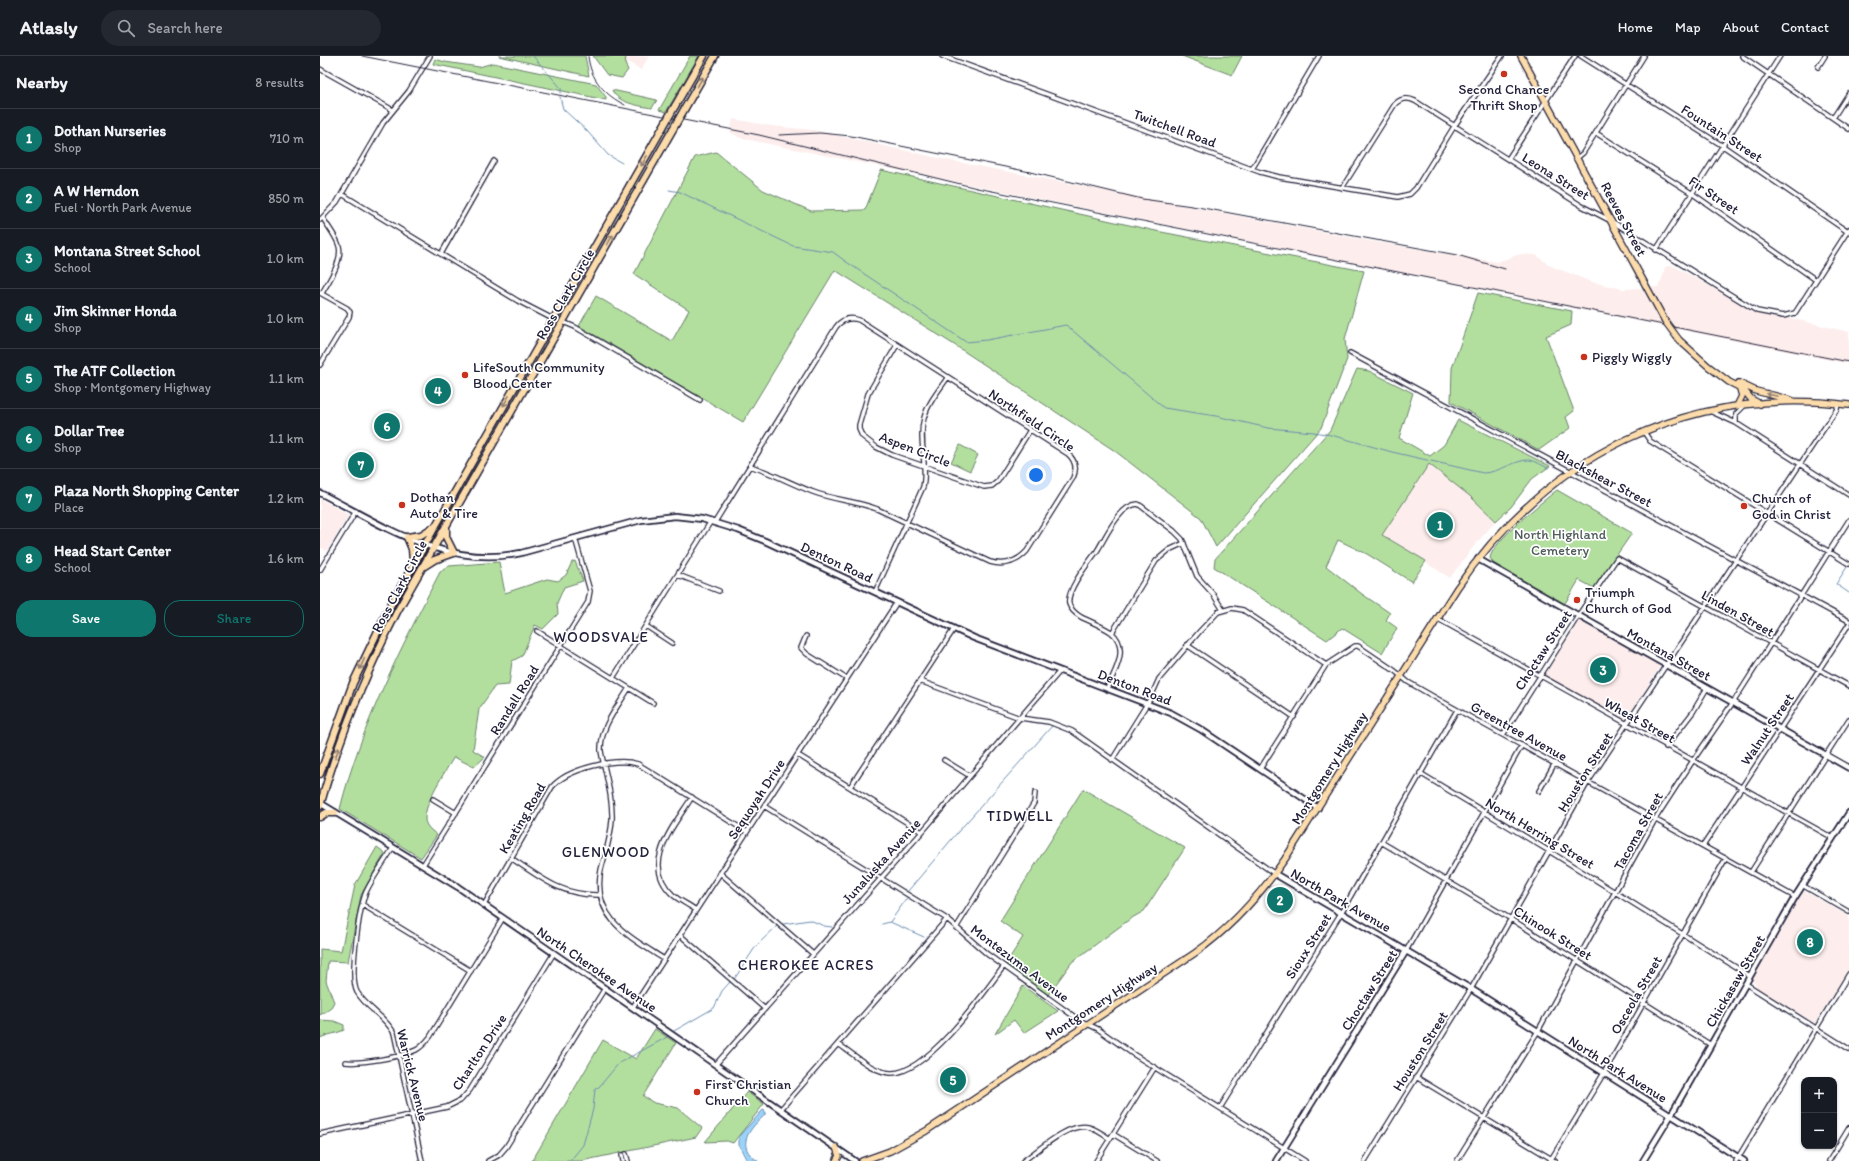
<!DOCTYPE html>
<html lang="en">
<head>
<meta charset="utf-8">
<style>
  :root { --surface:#171b24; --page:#242831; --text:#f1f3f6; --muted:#9ea1a6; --line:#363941; --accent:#0f766e }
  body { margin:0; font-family:Itim,sans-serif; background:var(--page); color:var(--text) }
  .controls { position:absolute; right:12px; bottom:12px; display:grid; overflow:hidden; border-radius:8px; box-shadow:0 1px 3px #0004 }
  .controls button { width:36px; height:36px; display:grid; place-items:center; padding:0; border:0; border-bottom:1px solid var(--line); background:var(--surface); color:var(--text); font:20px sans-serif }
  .you { position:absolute; left:716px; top:419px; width:14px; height:14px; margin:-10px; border:3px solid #fff; border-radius:50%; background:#1a73e8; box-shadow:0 0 0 6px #1a73e833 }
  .badge { display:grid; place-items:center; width:26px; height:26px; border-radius:50%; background:var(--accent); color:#fff; font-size:13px; font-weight:700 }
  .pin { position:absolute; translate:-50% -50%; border:2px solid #fff; box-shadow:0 1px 4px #0006 }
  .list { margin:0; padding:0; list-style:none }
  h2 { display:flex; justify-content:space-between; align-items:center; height:52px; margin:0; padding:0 16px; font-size:17px }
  h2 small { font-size:13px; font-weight:400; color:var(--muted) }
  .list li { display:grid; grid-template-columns:26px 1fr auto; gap:12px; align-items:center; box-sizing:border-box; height:60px; padding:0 16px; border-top:1px solid var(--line) }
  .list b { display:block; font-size:15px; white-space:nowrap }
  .list p { margin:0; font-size:13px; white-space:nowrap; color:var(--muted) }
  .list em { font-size:13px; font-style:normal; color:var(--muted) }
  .actions { display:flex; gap:8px; padding:12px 16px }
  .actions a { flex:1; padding:9px 0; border:1px solid var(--accent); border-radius:16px; text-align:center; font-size:14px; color:var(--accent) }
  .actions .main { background:var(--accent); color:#fff }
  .icon { flex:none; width:22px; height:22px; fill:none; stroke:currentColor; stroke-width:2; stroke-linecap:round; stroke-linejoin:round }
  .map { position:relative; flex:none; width:1529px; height:1105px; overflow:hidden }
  header { display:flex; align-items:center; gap:24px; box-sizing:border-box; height:56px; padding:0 20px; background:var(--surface); border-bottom:1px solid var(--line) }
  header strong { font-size:19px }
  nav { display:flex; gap:22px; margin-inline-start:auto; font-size:14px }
  .search { width:280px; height:36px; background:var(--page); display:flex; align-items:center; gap:10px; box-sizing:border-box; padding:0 14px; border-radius:22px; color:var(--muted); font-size:15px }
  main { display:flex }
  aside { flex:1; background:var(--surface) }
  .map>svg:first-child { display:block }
  .built { fill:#fdeeed }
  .green { fill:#b3df9e; stroke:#6a806c }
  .water { fill:#9cd3fb; stroke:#6b8cae }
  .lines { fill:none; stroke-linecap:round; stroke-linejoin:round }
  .stream { stroke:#6b8cae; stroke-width:1 }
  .minor-casing { stroke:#22223b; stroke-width:6 }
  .tertiary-casing { stroke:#22223b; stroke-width:8 }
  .primary-casing { stroke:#22223b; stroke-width:8 }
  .trunk-casing { stroke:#22223b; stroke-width:9 }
  .minor { stroke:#fff; stroke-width:3.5 }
  .tertiary { stroke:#fff; stroke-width:4.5 }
  .primary { stroke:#fddcac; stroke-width:5.5 }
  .trunk { stroke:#fddcac; stroke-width:6 }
  .rail { stroke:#22223b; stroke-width:1 }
  .primary-bridge-casing { stroke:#22223b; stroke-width:8; stroke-linecap:butt }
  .trunk-bridge-casing { stroke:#22223b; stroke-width:9; stroke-linecap:butt }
  .primary-bridge { stroke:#fddcac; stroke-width:5.5 }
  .trunk-bridge { stroke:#fddcac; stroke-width:6 }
  .oneway { stroke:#907f74 }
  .poi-dot { fill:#c8321e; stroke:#fff; stroke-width:1.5 }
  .labels { text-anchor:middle; stroke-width:3.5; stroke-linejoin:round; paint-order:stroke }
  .poi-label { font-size:14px; fill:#22223b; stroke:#fff; text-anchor:start }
  .street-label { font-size:14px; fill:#22223b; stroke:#fff }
  .park-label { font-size:14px; fill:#4e5b59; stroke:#fff }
  .neighbourhood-label { font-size:15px; letter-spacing:1px; fill:#22223b; stroke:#fff }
</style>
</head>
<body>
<header>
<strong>Atlasly</strong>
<div class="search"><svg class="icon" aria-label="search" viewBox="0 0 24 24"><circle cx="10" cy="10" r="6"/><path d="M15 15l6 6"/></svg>Search here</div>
<nav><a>Home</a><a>Map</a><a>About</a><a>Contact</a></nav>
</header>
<main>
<aside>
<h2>Nearby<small>8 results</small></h2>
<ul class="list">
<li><span class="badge">1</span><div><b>Dothan Nurseries</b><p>Shop</p></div><em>710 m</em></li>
<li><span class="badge">2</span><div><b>A W Herndon</b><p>Fuel · North Park Avenue</p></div><em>850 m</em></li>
<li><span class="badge">3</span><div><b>Montana Street School</b><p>School</p></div><em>1.0 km</em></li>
<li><span class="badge">4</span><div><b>Jim Skinner Honda</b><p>Shop</p></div><em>1.0 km</em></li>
<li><span class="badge">5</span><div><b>The ATF Collection</b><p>Shop · Montgomery Highway</p></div><em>1.1 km</em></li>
<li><span class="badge">6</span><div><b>Dollar Tree</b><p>Shop</p></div><em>1.1 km</em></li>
<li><span class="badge">7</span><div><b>Plaza North Shopping Center</b><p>Place</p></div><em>1.2 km</em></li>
<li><span class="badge">8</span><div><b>Head Start Center</b><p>School</p></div><em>1.6 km</em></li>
</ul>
<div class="actions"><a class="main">Save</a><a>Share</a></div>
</aside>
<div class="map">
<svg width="1529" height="1105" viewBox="0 0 1529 1105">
  <rect width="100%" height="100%" fill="#fff"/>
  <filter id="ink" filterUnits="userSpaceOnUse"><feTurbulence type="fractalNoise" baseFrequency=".025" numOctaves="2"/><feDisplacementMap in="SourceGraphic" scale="8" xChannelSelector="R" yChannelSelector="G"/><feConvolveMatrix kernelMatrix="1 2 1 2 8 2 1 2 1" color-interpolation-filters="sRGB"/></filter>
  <g filter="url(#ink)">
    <!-- built -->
    <path class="built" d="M 298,0 L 329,0 L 321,14 Z
      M 413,63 L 452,70 L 494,74 L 627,104 L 1045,184 L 1177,206 L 1200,198 L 1216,199 L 1231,210 L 1272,226 L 1303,233 L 1338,231 L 1343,220 L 1345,211 L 1352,209 L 1440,258 L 1470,262 L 1529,276 L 1529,308 L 420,82 L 410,76 Z
      M 1109,408 L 1151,441 L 1176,465 L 1154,490 L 1130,522 L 1062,479 Z
      M 0,443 L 29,459 L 7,495 L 0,491 Z
      M 1259,564 L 1341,609 L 1305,665 L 1224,620 Z
      M 1482,834 L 1529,860 L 1529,913 L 1495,967 L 1439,934 L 1432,924 L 1432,921 Z"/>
    <!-- green -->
    <path class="green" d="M 179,0 L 265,0 L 269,20 Z
      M 273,0 L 306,0 L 305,8 L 308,14 L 302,22 L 287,19 Z
      M 370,0 L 379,0 L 346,56 L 339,54 Z
      M 862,0 L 922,0 L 912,19 Z
      M 115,3 L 125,6 L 159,11 L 173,7 L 276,28 L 286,41 L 286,44 L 113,8 Z
      M 292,34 L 337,44 L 332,52 C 320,50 297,47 292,34 Z
      M 396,96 L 443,134 L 491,155 L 545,154 L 561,114 L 836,175 L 1044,215 L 1025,283 L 1027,303 L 1001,372 L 896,491 L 881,462 L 795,395 L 636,290 L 515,214 L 423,366 L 259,270 L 276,240 L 352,285 L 369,254 L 314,218 L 375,101 Z
      M 1158,237 L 1252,255 L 1251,269 L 1226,280 L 1254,355 L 1246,361 L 1250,372 L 1219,394 L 1131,346 L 1132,312 Z
      M 1037,313 L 1049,315 L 1093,337 L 1079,382 L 1110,400 L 1124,389 L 1138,364 L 1230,410 L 1212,423 L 1191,451 L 1176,465 L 1151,441 L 1109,408 L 1062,479 L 1106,505 L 1092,526 L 1047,498 L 1018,484 L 1006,510 L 1042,538 L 1070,557 L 1066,564 L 1077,572 L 1062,597 L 1022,572 L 1007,584 L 894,511 L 895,503 L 1010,374 Z
      M 640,389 L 658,399 L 650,415 L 631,406 Z
      M 1237,434 L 1312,477 L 1274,532 L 1259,524 L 1244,549 L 1173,507 L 1170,502 C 1172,486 1223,445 1237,434 Z
      M 255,505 L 263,525 L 244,531 L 237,547 L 238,558 L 223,573 L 215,569 L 202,600 L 192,605 L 189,629 L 175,630 L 159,653 L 153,694 L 165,701 L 154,711 L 134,701 C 125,716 105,745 105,763 C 105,770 112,775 117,779 L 101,802 L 20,753 C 41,669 81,592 120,516 L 129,510 L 179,506 L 185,537 L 227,523 L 238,525 L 246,519 L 252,506 Z
      M 763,733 L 865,792 L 824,855 L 810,863 L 752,906 L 728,939 L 685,909 L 703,881 L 680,865 Z
      M 57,791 L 65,797 L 41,839 L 28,906 L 8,905 L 6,925 L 14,946 L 10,953 L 0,959 L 0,893 L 21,895 L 35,829 Z
      M 703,930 L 738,955 L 704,977 L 694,964 L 675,978 Z
      M 0,964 L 14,965 L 24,969 L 24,974 C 16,978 8,978 0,982 Z
      M 335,973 L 356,987 L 323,1040 L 334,1047 L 358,1052 L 382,1072 L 376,1081 L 261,1105 L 212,1105 L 283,984 L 316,1003 Z
      M 427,1036 L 444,1048 L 413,1087 L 407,1085 L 385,1086 Z"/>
    <!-- water -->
    <path class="water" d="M 443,1054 L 445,1055 L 445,1059 C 430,1072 414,1090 438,1105 L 427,1105 L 419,1089 L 419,1080 Z"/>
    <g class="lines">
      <!-- stream -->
      <path class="stream" d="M 213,0 L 241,32 L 241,37
        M 240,41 L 243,53 L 267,75 L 288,99 L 302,107
        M 349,134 L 360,136 L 473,190 L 513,196 L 525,205 L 646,286 L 667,284 L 746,269 L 844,352 L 896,360 L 948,372 L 994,376 L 1011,379 L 1072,396 L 1163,417 C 1179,417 1196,403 1210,404 C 1216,405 1223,410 1228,412
        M 1527,511 L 1516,528 L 1529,537
        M 588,835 L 637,777 L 732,670
        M 570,866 L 604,881
        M 463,868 L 490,864 L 504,870 L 512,871
        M 562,868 L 570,866 L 587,842
        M 415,922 L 436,890 L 457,870
        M 354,975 L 394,952 L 402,935 L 410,926
        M 250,1105 L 263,1089 L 273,1053 L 275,1033 L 279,1031 L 299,1007 L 349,980"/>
      <!-- minor casing -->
      <g class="minor-casing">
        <path id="minor" d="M 622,0 L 940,116 L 959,121 L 1078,141 L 1090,138 L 1096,132 L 1135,69 L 1182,0
          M 1261,0 L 1403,90 L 1528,176
          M 1422,0 L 1529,73
          M 1498,11 L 1505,0
          M 0,13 L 73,54
          M 1513,62 L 1529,37
          M 1276,77 L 1373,138 L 1496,224
          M 1257,102 L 1263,97 L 1324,0
          M 1188,103 L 1255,0
          M 932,113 L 999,0
          M 1022,132 L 1075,48 C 1081,42 1087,41 1095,45 L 1262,150 L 1293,166 L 1437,255 L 1463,260 L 1475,257 L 1529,173
          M 22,138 L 198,245 L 233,263
          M 0,164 L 17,146 L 63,67 L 89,35 L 110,0
          M 1336,194 L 1460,0
          M 121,198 L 174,105
          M 0,237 L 27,252 L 30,256 L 29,261 L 0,309
          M 2,237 C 9,225 23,204 19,190 C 16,180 8,171 3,162
          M 243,266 L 255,271 L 380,344
          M 577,289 L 548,338 L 539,369 L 539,373 L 542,380 L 556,391 L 572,399 L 664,431 L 672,430 L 678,425 L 710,374
          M 1030,297 L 1529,565
          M 1392,356 L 1416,367 L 1529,439
          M 1416,367 L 1416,358 L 1424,350
          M 1324,376 L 1330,385 L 1529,508
          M 395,466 L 516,271 C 522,263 530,261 539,264 L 748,398 C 756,405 757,413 753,422 L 707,495 C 697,506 684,510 670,506 L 557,453 C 536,445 514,444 493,436 C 472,428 452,417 430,410
          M 0,514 L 36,455
          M 358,519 L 399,535
          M 555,536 L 603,431 C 608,409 598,384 604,362 C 608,347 619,334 628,321
          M 1118,563 L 1513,782
          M 326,570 L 352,587
          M 217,575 L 333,647
          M 792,577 L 836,505 L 849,494 L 864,487
          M 486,580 L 481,592 L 487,598 L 527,623
          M 867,589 L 974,661
          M 293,622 L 391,465
          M 600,625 L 700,662 L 729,666 L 752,675 L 955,818
          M 309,632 C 297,652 280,671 281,695 C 285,717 293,741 292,764 C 291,781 285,798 281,814 C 271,862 310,881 344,903
          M 787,632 C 795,616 810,591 791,576 C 782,570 771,566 761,561 C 756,558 751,554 749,548 C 746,534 769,506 777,495 C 786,481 799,449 818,448 L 821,450 L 854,475 L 862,483 L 877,520 L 893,538 L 903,554
          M 1183,679 L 1260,557 L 1297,502 L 1529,630
          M 1346,691 L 1373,656 L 1387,632
          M 478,699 L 602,776
          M 624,704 L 650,720
          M 792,704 L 830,643 L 839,623 L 880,575 L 898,556 L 912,552 L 923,554 L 1006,609
          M 940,713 L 1006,609 L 1035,590 L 1038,590 L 1075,615 L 1088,626 L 1116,642 L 1475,841
          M 1100,717 L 1229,795 L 1430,920
          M 530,731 L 634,573
          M 1219,735 L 1235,707
          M 372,741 C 355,769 319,808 353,839 C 360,845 369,849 376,854
          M 113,743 L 136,757
          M 444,750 L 627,863 L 667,898 L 759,964 L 778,973 L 813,998 L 985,1105
          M 1061,786 L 1191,863 L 1391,989
          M 1383,790 L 1529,568
          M 73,792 C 64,806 53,821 46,836 C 39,853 29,921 37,936 C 47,953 65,960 74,977 L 102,1105
          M 191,802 C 221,822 242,840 280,839
          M 103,809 L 268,546 L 270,535 L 255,482
          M 1431,816 L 1529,663
          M 400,817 L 493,898
          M 1482,829 L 1529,856
          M 43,849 L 151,915
          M 164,849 L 232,731 C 247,713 296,701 318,708 L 427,776
          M 636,872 L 714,747 L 715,737
          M 360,879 L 445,953
          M 1086,895 L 1202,689
          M 1426,928 L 1529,993
          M 313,951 L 577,546
          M 518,988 C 534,998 552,1016 571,1017 C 607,1018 664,937 684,910
          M 25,1006 C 41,1008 81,1001 96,994 C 102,991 106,986 110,981 L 183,862
          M 396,1008 L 602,776 L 740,615
          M 1096,1021 L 1235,1105
          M 900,1052 L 1021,857 L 1137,654
          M 461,1053 L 627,863
          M 0,1078 L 127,1051 L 141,1044 L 150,1034 L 234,897
          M 793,1078 L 837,1105
          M 306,1098 L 308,1105
          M 302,1099 L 303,1105
          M 168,1105 L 179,1099 L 186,1091 L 285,932
          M 703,1105 C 719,1094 748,1067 768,1071 C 776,1073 783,1078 790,1083
          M 776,1105 L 835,1011
          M 1045,1105 L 1151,933 L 1268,726 L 1517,353 L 1518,348
          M 1137,1105 L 1218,975 L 1337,760 L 1374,703 L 1416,642 L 1529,464
          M 1230,1105 L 1284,1017 L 1406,802
          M 1416,1105 L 1529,918
          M 1509,1105 L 1529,1072"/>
      </g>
      <!-- tertiary casing -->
      <g class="tertiary-casing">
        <path id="tertiary" d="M 0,437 C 64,470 126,513 201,497 L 321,464 L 355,460 L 382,463 L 418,474 L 445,485 L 654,582 L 851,657 L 880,673 L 998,752
          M 1158,503 L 1529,712
          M 0,747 L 138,831 L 535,1105
          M 955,818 L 1151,933 L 1424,1105
          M 956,1105 L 1086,895
          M 1323,1105 L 1351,1059 L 1475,841 L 1529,757"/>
      </g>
      <!-- primary casing -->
      <g class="primary-casing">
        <path id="primary" d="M 1201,0 L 1325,228
          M 1359,284 L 1388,310 L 1409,326 L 1423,333 L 1431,343 L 1440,348
          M 1419,327 L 1436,335 L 1471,344
          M 1417,350 L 1422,340 L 1420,333
          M 516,1091 L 519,1100 L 516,1105
          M 542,1105 L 570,1095 L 606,1075 L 875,897 C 912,871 940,839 965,803 L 1137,532 C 1227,400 1368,329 1529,349"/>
      </g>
      <!-- trunk casing -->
      <g class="trunk-casing">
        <path id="trunk" d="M 355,50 L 384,0
          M 365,52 L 395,0
          M 93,506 L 92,493 L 87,481 L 101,479 L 112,472
          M 103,511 L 114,504 L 134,497 L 126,481 L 126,470
          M 0,718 L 33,627 L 70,550 L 343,71
          M 0,750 C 19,682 46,617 78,554 L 353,73
          M 0,761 L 6,757 L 15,757"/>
      </g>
      <!-- minor -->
      <use href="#minor" class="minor"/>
      <!-- tertiary -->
      <use href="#tertiary" class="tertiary"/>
      <!-- primary -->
      <use href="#primary" class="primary"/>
      <!-- trunk -->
      <use href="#trunk" class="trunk"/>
      <!-- rail -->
      <path class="rail" d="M 42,0 L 439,79 L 657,132 L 1529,306
        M 268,0 C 270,23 285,39 305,49
        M 459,79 L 500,77 L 531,80 L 710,116 L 822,143 L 872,150 L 1137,199 L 1185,213"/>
      <!-- primary-bridge casing -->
      <g class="primary-bridge-casing">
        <path id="primary-bridge" d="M 1325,228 L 1345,265 L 1359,284"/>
      </g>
      <!-- trunk-bridge casing -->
      <g class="trunk-bridge-casing">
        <path id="trunk-bridge" d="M 343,71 L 355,50
          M 353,73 L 365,52"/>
      </g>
      <!-- primary-bridge -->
      <use href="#primary-bridge" class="primary-bridge"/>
      <!-- trunk-bridge -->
      <use href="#trunk-bridge" class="trunk-bridge"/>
    </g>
    <!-- one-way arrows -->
    <defs><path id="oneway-shaft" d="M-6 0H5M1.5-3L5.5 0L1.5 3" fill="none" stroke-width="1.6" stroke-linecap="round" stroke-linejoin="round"/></defs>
    <g class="oneway">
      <use href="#oneway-shaft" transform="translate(380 26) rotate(-60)"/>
      <use href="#oneway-shaft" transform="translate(324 105) rotate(120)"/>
      <use href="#oneway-shaft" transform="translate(290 184) rotate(-60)"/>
      <use href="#oneway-shaft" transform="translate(1452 339) rotate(-168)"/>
      <use href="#oneway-shaft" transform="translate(186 345) rotate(120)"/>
      <use href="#oneway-shaft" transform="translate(42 608) rotate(114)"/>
      <use href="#oneway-shaft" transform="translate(17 697) rotate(-71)"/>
    </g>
  </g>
  <!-- markers -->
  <g class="poi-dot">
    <circle cx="1184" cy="18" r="4"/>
    <circle cx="1264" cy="301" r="4"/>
    <circle cx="145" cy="319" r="4"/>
    <circle cx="82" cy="449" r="4"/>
    <circle cx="1424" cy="450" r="4"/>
    <circle cx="1257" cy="544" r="4"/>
    <circle cx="377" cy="1036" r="4"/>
  </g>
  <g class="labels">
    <!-- poi labels -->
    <g class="poi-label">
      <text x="1184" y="38" text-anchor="middle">Second Chance<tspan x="1184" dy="16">Thrift Shop</tspan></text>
      <text x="1272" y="306">Piggly Wiggly</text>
      <text x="153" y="316">LifeSouth Community<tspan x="153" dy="16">Blood Center</tspan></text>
      <text x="90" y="446">Dothan<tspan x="90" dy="16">Auto &amp; Tire</tspan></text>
      <text x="1432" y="447">Church of<tspan x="1432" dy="16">God in Christ</tspan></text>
      <text x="1265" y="541">Triumph<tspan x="1265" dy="16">Church of God</tspan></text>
      <text x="385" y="1033">First Christian<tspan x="385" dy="16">Church</tspan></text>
    </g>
    <!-- street labels -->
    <g class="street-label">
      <text transform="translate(855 72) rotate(20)" y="5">Twitchell Road</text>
      <text transform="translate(1402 77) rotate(33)" y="5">Fountain Street</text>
      <text transform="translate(1236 120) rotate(32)" y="5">Leona Street</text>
      <text transform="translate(1394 139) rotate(34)" y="5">Fir Street</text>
      <text transform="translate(1304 163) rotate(62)" y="5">Reeves Street</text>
      <text transform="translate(245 238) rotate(-60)" y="5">Ross Clark Circle</text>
      <text transform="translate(712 364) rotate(34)" y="5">Northfield Circle</text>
      <text transform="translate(595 393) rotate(21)" y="5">Aspen Circle</text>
      <text transform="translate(1284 422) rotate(28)" y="5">Blackshear Street</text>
      <text transform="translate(517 506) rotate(25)" y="5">Denton Road</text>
      <text transform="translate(79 530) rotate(-62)" y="5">Ross Clark Circle</text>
      <text transform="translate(1418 557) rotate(29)" y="5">Linden Street</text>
      <text transform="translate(1223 594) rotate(-57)" y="5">Choctaw Street</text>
      <text transform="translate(1349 598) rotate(29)" y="5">Montana Street</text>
      <text transform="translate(815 631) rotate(21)" y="5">Denton Road</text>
      <text transform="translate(194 644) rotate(-58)" y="5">Randall Road</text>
      <text transform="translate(1320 664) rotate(29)" y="5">Wheat Street</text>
      <text transform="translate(1447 673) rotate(-56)" y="5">Walnut Street</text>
      <text transform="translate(1199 675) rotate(29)" y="5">Greentree Avenue</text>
      <text transform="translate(1009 712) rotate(-58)" y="5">Montgomery Highway</text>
      <text transform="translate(1265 716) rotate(-58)" y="5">Houston Street</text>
      <text transform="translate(436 743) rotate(-57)" y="5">Sequoyah Drive</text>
      <text transform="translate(202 762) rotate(-60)" y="5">Keating Road</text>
      <text transform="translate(1318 775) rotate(-61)" y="5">Tacoma Street</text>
      <text transform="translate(1220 777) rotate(31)" y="5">North Herring Street</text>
      <text transform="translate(561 805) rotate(-48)" y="5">Junaluska Avenue</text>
      <text transform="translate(1021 844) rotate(30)" y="5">North Park Avenue</text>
      <text transform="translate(1233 877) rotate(32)" y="5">Chinook Street</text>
      <text transform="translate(988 890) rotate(-58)" y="5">Sioux Street</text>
      <text transform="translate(700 907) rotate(37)" y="5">Montezuma Avenue</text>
      <text transform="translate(277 913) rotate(34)" y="5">North Cherokee Avenue</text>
      <text transform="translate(1415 925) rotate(-60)" y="5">Chickasaw Street</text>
      <text transform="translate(1049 934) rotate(-58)" y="5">Choctaw Street</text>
      <text transform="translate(1316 939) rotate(-60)" y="5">Osceola Street</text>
      <text transform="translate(781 945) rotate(-33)" y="5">Montgomery Highway</text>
      <text transform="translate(1100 995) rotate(-58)" y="5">Houston Street</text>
      <text transform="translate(159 996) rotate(-57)" y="5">Charlton Drive</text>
      <text transform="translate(1298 1013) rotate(32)" y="5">North Park Avenue</text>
      <text transform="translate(93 1019) rotate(76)" y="5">Warrick Avenue</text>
    </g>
    <!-- park labels -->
    <g class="park-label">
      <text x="1240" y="483">North Highland<tspan x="1240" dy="16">Cemetery</tspan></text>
    </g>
    <!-- neighbourhood labels -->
    <g class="neighbourhood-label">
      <text x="281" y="586">WOODSVALE</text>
      <text x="700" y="765">TIDWELL</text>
      <text x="286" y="801">GLENWOOD</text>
      <text x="486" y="914">CHEROKEE ACRES</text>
    </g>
  </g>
</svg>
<div class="controls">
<button>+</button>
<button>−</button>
</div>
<div class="you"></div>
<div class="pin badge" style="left:1120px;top:469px">1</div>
<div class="pin badge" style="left:960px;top:844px">2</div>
<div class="pin badge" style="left:1283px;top:614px">3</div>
<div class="pin badge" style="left:118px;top:335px">4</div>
<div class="pin badge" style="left:633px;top:1024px">5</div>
<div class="pin badge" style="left:67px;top:370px">6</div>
<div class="pin badge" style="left:41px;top:409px">7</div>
<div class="pin badge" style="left:1490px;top:886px">8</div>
</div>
</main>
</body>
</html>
